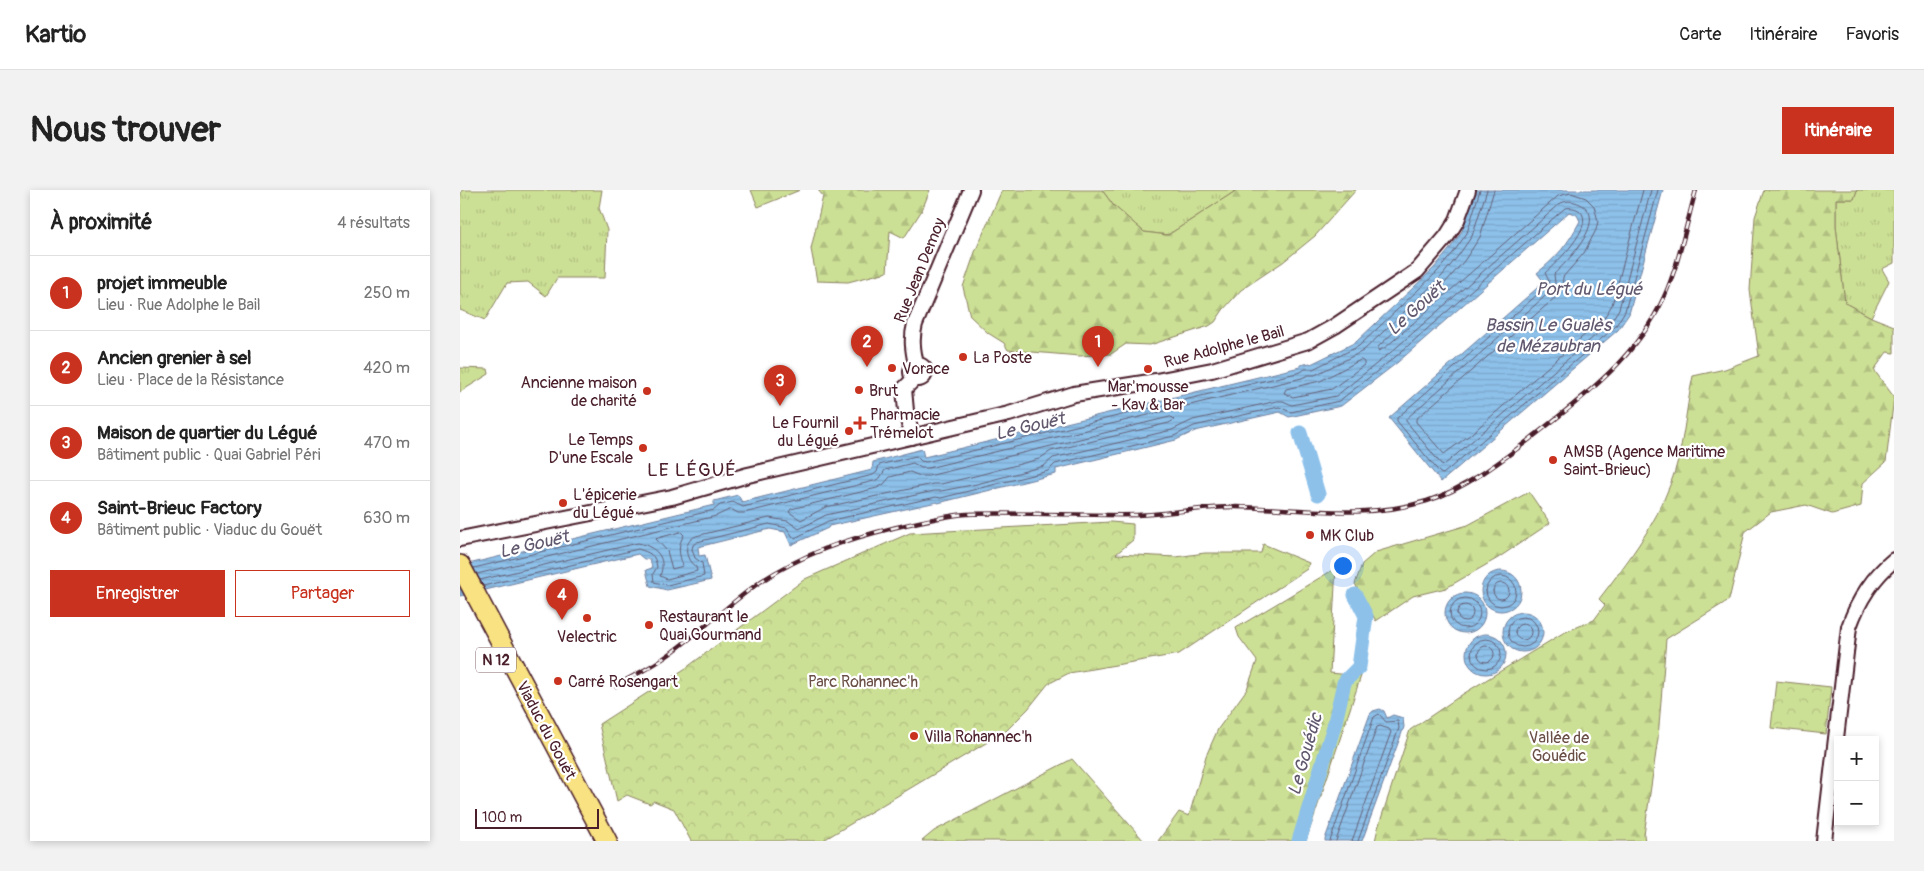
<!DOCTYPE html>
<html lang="fr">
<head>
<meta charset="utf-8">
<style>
  :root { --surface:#fff; --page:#f2f2f2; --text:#222; --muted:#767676; --line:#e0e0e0; --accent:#c8321e }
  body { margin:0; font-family:Pangolin,sans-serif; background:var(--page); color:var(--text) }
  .controls { position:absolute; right:15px; bottom:15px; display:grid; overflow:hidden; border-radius:0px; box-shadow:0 2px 8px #0003 }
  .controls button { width:45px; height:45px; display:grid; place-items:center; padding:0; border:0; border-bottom:1px solid var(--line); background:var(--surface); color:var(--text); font:25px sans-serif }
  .scale { position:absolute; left:15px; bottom:12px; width:124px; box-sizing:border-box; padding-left:5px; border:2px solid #4a1f2b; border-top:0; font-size:14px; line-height:18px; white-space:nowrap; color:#4a1f2b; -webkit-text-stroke:4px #fff; paint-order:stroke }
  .you { position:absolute; left:882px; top:375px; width:18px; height:18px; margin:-12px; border:4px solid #fff; border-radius:50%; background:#1a73e8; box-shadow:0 0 0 8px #1a73e833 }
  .badge { display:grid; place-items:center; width:32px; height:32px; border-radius:50%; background:var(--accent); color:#fff; font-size:16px; font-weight:700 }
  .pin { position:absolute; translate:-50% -41px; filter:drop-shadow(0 1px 2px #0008) }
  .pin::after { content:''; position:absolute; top:26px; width:18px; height:15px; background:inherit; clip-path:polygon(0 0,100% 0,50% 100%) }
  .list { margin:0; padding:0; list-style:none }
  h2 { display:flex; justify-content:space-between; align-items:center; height:65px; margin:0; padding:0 20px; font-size:21px }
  h2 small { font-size:16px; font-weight:400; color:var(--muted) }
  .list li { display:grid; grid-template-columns:32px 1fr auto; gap:15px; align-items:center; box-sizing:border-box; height:75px; padding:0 20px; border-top:1px solid var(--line) }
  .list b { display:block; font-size:19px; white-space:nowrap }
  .list p { margin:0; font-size:16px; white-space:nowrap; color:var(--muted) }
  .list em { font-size:16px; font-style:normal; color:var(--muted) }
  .actions { display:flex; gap:10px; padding:15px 20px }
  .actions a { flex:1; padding:11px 0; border:1px solid var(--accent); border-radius:0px; text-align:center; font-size:18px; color:var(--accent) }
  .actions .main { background:var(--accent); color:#fff }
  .map { position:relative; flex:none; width:1434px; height:651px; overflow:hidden; border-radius:0px }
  header { display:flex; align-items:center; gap:30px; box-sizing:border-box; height:70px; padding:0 25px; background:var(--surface); border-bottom:1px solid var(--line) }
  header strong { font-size:24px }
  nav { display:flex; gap:28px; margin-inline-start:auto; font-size:18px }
  .intro { display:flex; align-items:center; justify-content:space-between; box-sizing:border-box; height:120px; padding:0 30px }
  h1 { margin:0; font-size:35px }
  .button { padding:12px 22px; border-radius:0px; background:var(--accent); color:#fff; font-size:18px; font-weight:700 }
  main { display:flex; gap:30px; padding:0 30px }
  aside { flex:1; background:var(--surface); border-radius:0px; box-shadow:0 2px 8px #0003 }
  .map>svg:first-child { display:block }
  .grass { fill:url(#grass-tufts); stroke:#8b8060 }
  .forest { fill:url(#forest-firs); stroke:#8b8060 }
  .park { fill:url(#park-crowns); stroke:#8b8060 }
  .water { fill:url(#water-rules); stroke:#72809e }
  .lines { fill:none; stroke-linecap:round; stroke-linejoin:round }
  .shore { stroke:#656077; stroke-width:1 }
  .river { stroke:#8dc1ea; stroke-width:15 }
  .secondary-casing { stroke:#4a1f2b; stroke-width:18 }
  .highway-casing { stroke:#4a1f2b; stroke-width:22 }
  .secondary { stroke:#fff; stroke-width:14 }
  .highway { stroke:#f8e281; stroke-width:19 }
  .rail-casing { stroke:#4a1f2b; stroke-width:4.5 }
  .rail { stroke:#fff; stroke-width:2.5; stroke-dasharray:8; stroke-linecap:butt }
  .poi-dot { fill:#c8321e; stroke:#fff; stroke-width:2 }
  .labels { text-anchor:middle; stroke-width:4.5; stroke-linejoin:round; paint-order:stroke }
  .shield { fill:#fff; stroke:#80626b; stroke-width:1 }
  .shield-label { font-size:15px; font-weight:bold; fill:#4a1f2b }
  .street-label { font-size:16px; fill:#4a1f2b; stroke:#fff }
  .poi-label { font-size:16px; fill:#4a1f2b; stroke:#fff; text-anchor:start }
  .park-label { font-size:16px; fill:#6a4f46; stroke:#fff }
  .water-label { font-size:18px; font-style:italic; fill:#61586e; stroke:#fff }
  .quarter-label { font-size:19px; letter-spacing:1px; fill:#4a1f2b; stroke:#fff }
</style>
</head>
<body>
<header>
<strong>Kartio</strong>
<nav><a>Carte</a><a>Itinéraire</a><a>Favoris</a></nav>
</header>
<div class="intro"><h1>Nous trouver</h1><a class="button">Itinéraire</a></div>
<main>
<aside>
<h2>À proximité<small>4 résultats</small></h2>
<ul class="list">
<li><span class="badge">1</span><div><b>projet immeuble</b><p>Lieu · Rue Adolphe le Bail</p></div><em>250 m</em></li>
<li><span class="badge">2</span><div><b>Ancien grenier à sel</b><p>Lieu · Place de la Résistance</p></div><em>420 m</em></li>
<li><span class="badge">3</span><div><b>Maison de quartier du Légué</b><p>Bâtiment public · Quai Gabriel Péri</p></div><em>470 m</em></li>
<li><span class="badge">4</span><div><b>Saint-Brieuc Factory</b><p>Bâtiment public · Viaduc du Gouët</p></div><em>630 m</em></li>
</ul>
<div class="actions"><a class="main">Enregistrer</a><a>Partager</a></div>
</aside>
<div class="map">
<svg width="1434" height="651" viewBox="0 0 1434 651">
  <defs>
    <pattern id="grass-tufts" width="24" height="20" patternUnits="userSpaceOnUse" patternTransform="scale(1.25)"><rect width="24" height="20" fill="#cce095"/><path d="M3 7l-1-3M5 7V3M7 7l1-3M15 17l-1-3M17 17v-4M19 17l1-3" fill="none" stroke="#b1c081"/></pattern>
    <pattern id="forest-firs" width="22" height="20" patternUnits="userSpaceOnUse" patternTransform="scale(1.25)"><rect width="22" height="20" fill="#cce095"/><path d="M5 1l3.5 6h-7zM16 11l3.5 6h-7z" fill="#b1c081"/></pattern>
    <pattern id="park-crowns" width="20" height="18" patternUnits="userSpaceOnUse" patternTransform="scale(1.25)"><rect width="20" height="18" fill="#cce095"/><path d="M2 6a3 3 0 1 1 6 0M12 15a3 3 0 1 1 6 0" fill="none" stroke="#b1c081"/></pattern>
    <pattern id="water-rules" width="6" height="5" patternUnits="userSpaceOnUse" patternTransform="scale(1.25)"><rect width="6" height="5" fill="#8dc1ea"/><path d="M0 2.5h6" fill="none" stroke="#7ba5c9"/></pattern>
  </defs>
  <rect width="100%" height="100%" fill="#fff"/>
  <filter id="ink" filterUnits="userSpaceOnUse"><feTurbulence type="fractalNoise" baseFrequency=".02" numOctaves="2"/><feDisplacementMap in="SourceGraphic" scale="10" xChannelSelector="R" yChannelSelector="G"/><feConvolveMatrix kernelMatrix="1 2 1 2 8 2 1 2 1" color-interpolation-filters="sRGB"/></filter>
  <g filter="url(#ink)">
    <!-- grass -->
    <path class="grass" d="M 2,0 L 142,0 L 139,18 L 147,40 L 145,88 L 97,88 L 86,106 L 68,92 L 47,93 L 25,130 L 0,120 L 0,8 Z
      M 642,0 L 777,0 L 708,45 L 684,42 L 653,15 Z
      M 1397,0 L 1434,0 L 1434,73 L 1422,79 L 1429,91 L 1411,127 L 1385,113 L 1376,36 L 1376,9 L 1394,9 Z
      M 0,178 L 28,179 L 29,184 L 0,202 Z"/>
    <!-- forest -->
    <path class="forest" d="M 291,0 L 340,0 L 298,17 Z
      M 358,0 L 470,0 L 462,20 L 444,48 L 430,41 L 427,82 L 388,92 L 357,91 L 351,59 L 363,6 Z
      M 542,0 L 642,0 L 653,15 L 684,42 L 708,45 L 777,0 L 896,0 L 855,46 L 823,72 L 781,100 L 763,120 L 755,132 L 749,136 L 690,155 L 666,154 L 651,164 L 620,166 L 548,160 L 544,153 L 528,143 L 510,126 L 503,97 L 515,62 Z
      M 1304,0 L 1397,0 L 1394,9 L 1376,9 L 1376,36 L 1385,113 L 1411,127 L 1434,136 L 1434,163 L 1427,162 L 1414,180 L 1434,207 L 1426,272 L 1403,293 L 1401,316 L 1372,324 L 1346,315 L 1311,322 L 1285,342 L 1269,410 L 1206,449 L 1198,548 L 1184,645 L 1185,651 L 915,651 L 918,638 L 950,540 L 1003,504 L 1103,443 L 1134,430 L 1145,415 L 1139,409 C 1166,374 1194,338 1210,295 C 1224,260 1225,222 1233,186 L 1265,179 L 1299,166 L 1290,100 L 1295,27 Z
      M 1069,302 L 1090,333 L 1038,368 L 986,398 L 953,406 L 916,431 L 895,394 L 902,374 L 916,362 L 1008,335 Z
      M 876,378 L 870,483 L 901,486 L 846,651 L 698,651 L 719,622 L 729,626 L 746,566 L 758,539 L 787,499 L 797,471 L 779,447 L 776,438 Z
      M 612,569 L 684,651 L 462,651 L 474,641 Z"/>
    <!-- park -->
    <path class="park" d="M 651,332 L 673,334 L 673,350 L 656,364 L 716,367 L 745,363 L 801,363 L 803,354 L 849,373 L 847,379 L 719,464 L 609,483 L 588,494 L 568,519 L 546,541 L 362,651 L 231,651 L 214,619 L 194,611 L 190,614 L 167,605 L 157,611 L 139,534 L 226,478 L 345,389 L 450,343 Z
      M 1316,491 L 1371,497 L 1366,544 L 1311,538 Z"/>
    <!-- water -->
    <path class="water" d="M 1016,0 L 1203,0 L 1169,124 L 1158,140 L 981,292 L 929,228 L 1084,92 L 1077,83 C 1097,67 1108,54 1120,31 L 1117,25 L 1109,22 L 938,172 L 881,216 L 829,227 L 820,222 L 735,241 L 716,250 L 596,279 L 596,284 L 478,313 L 477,312 L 369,336 L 368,338 L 331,355 L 325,342 L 310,339 L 238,357 L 239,366 L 245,365 L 251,390 L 207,400 L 190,396 L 186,380 L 192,378 L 190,369 L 184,369 L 178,364 L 0,406 L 0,376 L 254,315 L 254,311 L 278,305 L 282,312 L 412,280 L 413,272 L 462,259 L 464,267 L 840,177 L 840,175 L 850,173 L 851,174 L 896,152 L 974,78 L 989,60 L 1002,41 Z
      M1021 401a20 20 0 1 1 40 0a20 20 0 1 1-40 0Z
      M985 423a20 20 0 1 1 40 0a20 20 0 1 1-40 0Z
      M1043 442a20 20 0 1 1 40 0a20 20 0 1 1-40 0Z
      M1006 464a20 20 0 1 1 40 0a20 20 0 1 1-40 0Z
      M 920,519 L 924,521 L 927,528 L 933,525 L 943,528 L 944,537 L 902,651 L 865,651 L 865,649 L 910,524 L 913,521 Z"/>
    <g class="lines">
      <!-- shore -->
      <path class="shore" d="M 1034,0 L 1020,47 L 1004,71 L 986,92 L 918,157 L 918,161 L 926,157 L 1098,6 L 1111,3 L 1126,8 L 1134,16 L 1138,31 L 1136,40 L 1124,63 L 1103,87 L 1102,98 L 1097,106 L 956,229 L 956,232 L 984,264 L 1011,244 L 1144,128 L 1152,115 L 1183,0
        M 901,170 L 904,172 L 904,175 L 872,199 L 833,207 L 824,203 L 826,199 L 860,191 Z
        M 711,227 L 714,230 L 709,233 L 591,261 L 579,269 L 515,286 L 481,294 L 473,294 L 366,317 L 341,330 L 329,322 L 331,319 L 417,298 L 424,294 L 430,287 L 450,282 L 460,286 L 468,286 Z
        M 221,342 L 224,345 C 217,356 219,364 223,376 L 212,379 L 207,361 L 196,349 Z
        M 14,378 L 254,320 L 260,315 L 273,312 L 283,317 L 413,285 L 417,282 L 419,275 L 456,266 L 461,271 L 466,272 L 841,182 L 845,179 L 853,179 L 899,156 L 977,82 L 993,63 L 1007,43 L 1020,0
        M 17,384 L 256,326 L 271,319 L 278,323 L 284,323 L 414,291 L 420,288 L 425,280 L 453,273 L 461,278 L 468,278 L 842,188 L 848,185 L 855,185 L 903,161 L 982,86 L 998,66 L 1012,46 L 1027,0
        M1026 401a15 15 0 1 1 30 0a15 15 0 1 1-30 0Z
        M 20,390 L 178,353 C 196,357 207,367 200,386 L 207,389 L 237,381 L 236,377 C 225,370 222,352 236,346 L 309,328 L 328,331 L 339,339 L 366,325 L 474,301 L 481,301 L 517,294 L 584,276 L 593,268 L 712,240 L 733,230 L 817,211 L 823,211 L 832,215 L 876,206 L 930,163 L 1101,13 C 1108,10 1113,11 1120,14 C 1150,28 1107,72 1094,84 L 1095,93 L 1092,100 L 946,229 L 946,231 L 981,274 L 984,275 L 1150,133 L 1159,119 L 1191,0
        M1033 401a8 8 0 1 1 16 0a8 8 0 1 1-16 0Z
        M 23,396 L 178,359 C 190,363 195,364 197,377 L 193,384 L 194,392 L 207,395 L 244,386 L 242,373 L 235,368 L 232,359 L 233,355 L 237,352 L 309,334 L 327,338 L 333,347 L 335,348 L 368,331 L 476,307 L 481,308 L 588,281 L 595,274 L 714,246 L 734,236 L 819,217 L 831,222 L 879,211 L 934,168 L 1105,18 C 1110,17 1116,18 1120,21 C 1136,36 1096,73 1085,83 L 1089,91 L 1087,96 L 937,228 L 937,231 L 980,283 L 983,284 L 1155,137 L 1165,121 L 1198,0
        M990 423a15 15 0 1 1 30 0a15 15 0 1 1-30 0Z
        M997 423a8 8 0 1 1 16 0a8 8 0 1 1-16 0Z
        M1048 442a15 15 0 1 1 30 0a15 15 0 1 1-30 0Z
        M1055 442a8 8 0 1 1 16 0a8 8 0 1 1-16 0Z
        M1011 464a15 15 0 1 1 30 0a15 15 0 1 1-30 0Z
        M1018 464a8 8 0 1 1 16 0a8 8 0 1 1-16 0Z
        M 870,651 L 914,527 L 919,524 L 926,532 L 938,531 L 939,538 L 898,651
        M 876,651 L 917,537 L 920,536 L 929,539 L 931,542 L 892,651"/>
      <!-- river -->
      <path class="river" d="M 840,243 L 858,304
        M 889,487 L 899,477 L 906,426 L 895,405
        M 839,651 L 874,536 L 884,493 L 887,489"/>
      <!-- secondary casing -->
      <g class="secondary-casing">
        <path id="secondary" d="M451 182a7 7 0 1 1 14 0a7 7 0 1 1-14 0Z
          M 456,175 C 453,160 451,149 455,134 L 511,0
          M 452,247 L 446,221 L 444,199 L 454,189
          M 0,349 L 212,307 L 288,285 L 549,224 L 614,204 L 696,191 L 752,180 L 848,151 L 875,136 L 957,81 L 987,46 L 997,30 L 1008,0
          M 1364,651 L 1389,437 C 1398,411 1412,388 1434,370"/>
      </g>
      <!-- highway casing -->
      <g class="highway-casing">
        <path id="highway" d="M 0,375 L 147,651"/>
      </g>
      <!-- secondary -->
      <use href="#secondary" class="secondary"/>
      <!-- highway -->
      <use href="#highway" class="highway"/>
      <!-- rail casing -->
      <g class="rail-casing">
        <path id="rail" d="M 156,496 C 174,485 194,476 211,463 C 242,440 269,414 300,392 C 343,364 384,350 433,338 C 458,332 482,326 507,324 C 564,322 621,326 677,325 C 710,324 742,317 775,317 C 839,318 904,330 967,311 C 1003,300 1040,272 1070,249 C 1121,209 1177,168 1204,107 C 1219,74 1226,35 1236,0"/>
      </g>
      <!-- rail -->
      <use href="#rail" class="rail"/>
    </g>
  </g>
  <!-- markers -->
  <g class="poi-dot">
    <circle cx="503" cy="167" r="5"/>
    <circle cx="432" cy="178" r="5"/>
    <circle cx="688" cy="179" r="5"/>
    <circle cx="399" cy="200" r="5"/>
    <circle cx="187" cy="201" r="5"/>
    <path d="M397.5 225.5h5v5h5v5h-5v5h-5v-5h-5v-5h5z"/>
    <circle cx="389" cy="241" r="5"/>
    <circle cx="183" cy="258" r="5"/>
    <circle cx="1093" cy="270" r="5"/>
    <circle cx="103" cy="313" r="5"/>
    <circle cx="850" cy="345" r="5"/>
    <circle cx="127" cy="428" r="5"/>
    <circle cx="189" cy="435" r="5"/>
    <circle cx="98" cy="491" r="5"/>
    <circle cx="454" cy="546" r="5"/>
  </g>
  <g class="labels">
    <!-- shield labels -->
    <rect class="shield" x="16" y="457.5" width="40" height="25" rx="4"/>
    <g class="shield-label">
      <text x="36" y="475">N 12</text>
    </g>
    <!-- street labels -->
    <g class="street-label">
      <text transform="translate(459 80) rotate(-68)" y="6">Rue Jean Demoy</text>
      <text transform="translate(764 156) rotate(-15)" y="6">Rue Adolphe le Bail</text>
      <text transform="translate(87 540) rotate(62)" y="6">Viaduc du Gouët</text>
    </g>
    <!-- poi labels -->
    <g class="poi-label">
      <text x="513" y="173">La Poste</text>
      <text x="442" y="184">Vorace</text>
      <text x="177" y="198" text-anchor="end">Ancienne maison<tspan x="177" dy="18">de charité</tspan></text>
      <text x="688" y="202" text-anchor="middle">Mar'mousse<tspan x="688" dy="18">- Kav &amp; Bar</tspan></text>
      <text x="409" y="206">Brut</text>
      <text x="410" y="230">Pharmacie<tspan x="410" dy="18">Trémelot</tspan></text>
      <text x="379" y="238" text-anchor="end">Le Fournil<tspan x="379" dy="18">du Légué</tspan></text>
      <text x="173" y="255" text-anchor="end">Le Temps<tspan x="173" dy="18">D'une Escale</tspan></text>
      <text x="1103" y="267">AMSB (Agence Maritime<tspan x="1103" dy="18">Saint-Brieuc)</tspan></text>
      <text x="113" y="310">L'épicerie<tspan x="113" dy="18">du Légué</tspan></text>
      <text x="860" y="351">MK Club</text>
      <text x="199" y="432">Restaurant le<tspan x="199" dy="18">Quai Gourmand</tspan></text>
      <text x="127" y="452" text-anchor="middle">Velectric</text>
      <text x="108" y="497">Carré Rosengart</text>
      <text x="464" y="552">Villa Rohannec'h</text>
    </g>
    <!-- park labels -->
    <g class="park-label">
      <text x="403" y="497">Parc Rohannec'h</text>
      <text x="1099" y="553">Vallée de<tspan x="1099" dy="18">Gouédic</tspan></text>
    </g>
    <!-- water labels -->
    <g class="water-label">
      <text x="1129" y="105">Port du Légué</text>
      <text transform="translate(956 118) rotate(-42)" y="6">Le Gouët</text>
      <text x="1088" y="141">Bassin Le Gualès<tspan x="1088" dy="21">de Mézaubran</tspan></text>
      <text transform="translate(570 236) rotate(-13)" y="6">Le Gouët</text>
      <text transform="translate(74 354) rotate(-13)" y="6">Le Gouët</text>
      <text transform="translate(845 564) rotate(-74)" y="6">Le Gouédic</text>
    </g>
    <!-- quarter labels -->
    <g class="quarter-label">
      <text x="232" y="286">LE LÉGUÉ</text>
    </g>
  </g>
</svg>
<div class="controls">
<button>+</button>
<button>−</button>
</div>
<div class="scale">100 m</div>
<div class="you"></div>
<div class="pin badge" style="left:638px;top:177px">1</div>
<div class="pin badge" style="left:407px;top:177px">2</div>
<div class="pin badge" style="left:320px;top:216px">3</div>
<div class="pin badge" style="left:102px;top:430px">4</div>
</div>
</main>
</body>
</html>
